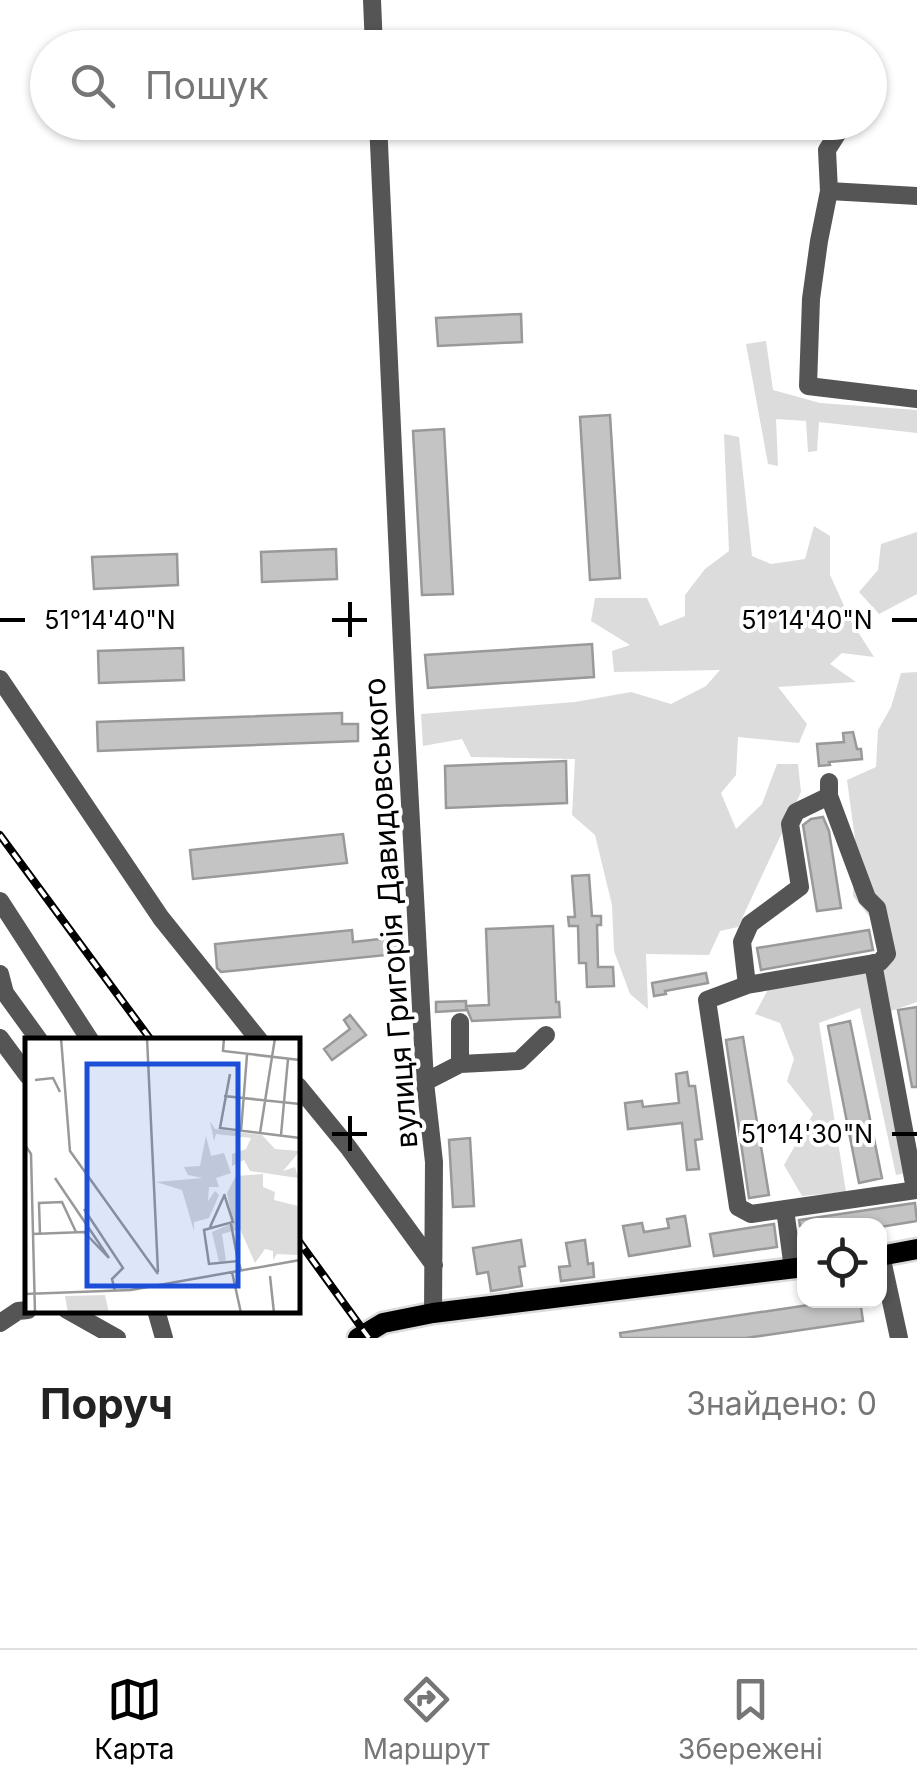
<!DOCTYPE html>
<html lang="uk">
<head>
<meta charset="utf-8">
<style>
  :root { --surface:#fff; --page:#f2f2f2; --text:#222; --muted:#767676; --line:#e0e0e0; --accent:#000 }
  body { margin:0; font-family:Inter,sans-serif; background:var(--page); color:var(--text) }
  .controls { position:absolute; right:30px; bottom:30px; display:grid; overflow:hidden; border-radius:20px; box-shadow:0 2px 8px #0004 }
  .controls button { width:90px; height:90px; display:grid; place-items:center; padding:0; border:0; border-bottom:2px solid var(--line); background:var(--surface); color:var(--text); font:50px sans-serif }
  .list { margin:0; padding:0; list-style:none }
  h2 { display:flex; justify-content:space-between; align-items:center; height:130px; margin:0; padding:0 40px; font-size:42px }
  h2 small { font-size:32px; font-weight:400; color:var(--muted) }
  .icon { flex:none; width:55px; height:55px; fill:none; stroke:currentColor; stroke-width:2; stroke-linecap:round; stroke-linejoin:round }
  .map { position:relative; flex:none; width:917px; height:1338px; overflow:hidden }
  .search { position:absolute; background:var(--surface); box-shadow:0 2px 8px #0004; left:30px; right:30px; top:30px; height:110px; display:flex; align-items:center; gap:25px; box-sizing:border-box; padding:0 35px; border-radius:55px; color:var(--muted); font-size:38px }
  .sheet { height:310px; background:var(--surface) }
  nav { display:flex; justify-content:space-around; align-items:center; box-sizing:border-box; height:140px; border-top:2px solid var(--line); background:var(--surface); font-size:28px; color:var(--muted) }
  nav a { display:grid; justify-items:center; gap:5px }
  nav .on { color:var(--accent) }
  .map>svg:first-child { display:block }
  .green { fill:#dcdcdc }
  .building { fill:#c4c4c4; stroke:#999; stroke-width:2.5 }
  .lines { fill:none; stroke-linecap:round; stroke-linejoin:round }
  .major-casing { stroke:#dbdbdb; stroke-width:25 }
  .minor { stroke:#555; stroke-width:18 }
  .major { stroke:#000; stroke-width:20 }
  .rail-casing { stroke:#000; stroke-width:8 }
  .rail { stroke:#fff; stroke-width:4; stroke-dasharray:11; stroke-linecap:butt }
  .ticks { fill:none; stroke:#000; stroke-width:4 }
  .labels { text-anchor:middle; stroke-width:8; stroke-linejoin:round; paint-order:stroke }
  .street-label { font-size:30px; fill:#000; stroke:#fff }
  .inset-road { fill:none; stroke:#999; stroke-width:2.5 }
  .view { fill:#1d4ed8; fill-opacity:0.15; stroke:#1d4ed8; stroke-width:5 }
  .inset-edge { fill:none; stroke:#000; stroke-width:5 }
  .ticks-label { font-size:25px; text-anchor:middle; fill:#000; stroke:#fff; stroke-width:8; stroke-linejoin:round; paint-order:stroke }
</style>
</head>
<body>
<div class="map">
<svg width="917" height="1338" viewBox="0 0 917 1338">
  <rect width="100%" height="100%" fill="#fff"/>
  <!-- green -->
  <path class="green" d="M 766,341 L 773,390 L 820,403 L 917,410 L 917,433 L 819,422 L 817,451 L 808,452 L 806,421 L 776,419 L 778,466 L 768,464 L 746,344 Z
    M 724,434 L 739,437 L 752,556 L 771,564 L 805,559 L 814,526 L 830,536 L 830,575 L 851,621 L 874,657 L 842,653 L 830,664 L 856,682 L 778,687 L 807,724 L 799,743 L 738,737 L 736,775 L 721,793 L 736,829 L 762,804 L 777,764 L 798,764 L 801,792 L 738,927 L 720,931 L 709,955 L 646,954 L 648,1009 L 630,994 L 614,951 L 612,905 L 595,835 L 572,815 L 575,759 L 471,757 L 462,739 L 423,746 L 421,714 L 575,702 L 631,692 L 671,704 L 706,686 L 720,670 L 614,672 L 612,651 L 630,645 L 591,621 L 595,598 L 647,598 L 660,626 L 685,616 L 685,595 L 705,569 L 729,551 Z
    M 917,532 L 917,594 L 879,614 L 859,592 L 878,570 L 881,544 Z
    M 917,672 L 917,1002 L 891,1011 L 916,1171 L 896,1175 L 860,1008 L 819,1023 L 846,1192 L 802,1196 L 784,1165 L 813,1114 L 787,1081 L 794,1059 L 780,1023 L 755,1014 L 773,980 L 884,960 L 890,942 L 853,896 L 855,839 L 847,780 L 876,767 L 878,730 L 891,707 L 901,673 Z"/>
  <!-- building -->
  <path class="building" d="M 521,314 L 522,342 L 438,346 L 436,318 Z
    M 610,415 L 620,578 L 590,580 L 580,417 Z
    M 444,429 L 453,594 L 422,595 L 413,431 Z
    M 336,549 L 337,579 L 262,582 L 261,552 Z
    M 177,554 L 178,585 L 94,589 L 92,557 Z
    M 592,644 L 594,677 L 428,688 L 425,655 Z
    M 183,648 L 184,680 L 99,683 L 98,651 Z
    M 342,713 L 342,724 L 358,724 L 358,741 L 98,751 L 97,722 Z
    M 853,732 L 857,749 L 861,749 L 862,759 L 829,762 L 830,765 L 819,766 L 817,744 L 844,742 L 843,733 Z
    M 566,761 L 567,803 L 446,808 L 445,766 Z
    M 823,817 L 829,831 L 841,908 L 817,911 L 803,825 L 811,819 Z
    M 343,834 L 347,863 L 193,879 L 190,850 Z
    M 589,875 L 592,916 L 601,916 L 601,925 L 597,925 L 598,967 L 613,967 L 614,986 L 587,987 L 586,963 L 579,963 L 578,926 L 569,926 L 568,917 L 575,917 L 572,876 Z
    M 553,926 L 556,1002 L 559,1002 L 560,1017 L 472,1021 L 466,1007 L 466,1010 L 436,1012 L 436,1002 L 466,1001 L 466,1006 L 489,1005 L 486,929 Z
    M 352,930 L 353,942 L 388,938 L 389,943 L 405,941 L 406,953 L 221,972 L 217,968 L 215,944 Z
    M 869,930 L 873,950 L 761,970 L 757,948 Z
    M 706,973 L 708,983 L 665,991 L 666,994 L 654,996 L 652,983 Z
    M 917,1007 L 917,1087 L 912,1087 L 898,1010 Z
    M 350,1015 L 366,1035 L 332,1060 L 324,1049 L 350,1029 L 344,1020 Z
    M 850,1021 L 882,1178 L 859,1183 L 828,1026 Z
    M 743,1037 L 769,1195 L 749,1198 L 726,1040 Z
    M 687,1072 L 689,1086 L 695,1086 L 702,1139 L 695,1140 L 699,1169 L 687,1170 L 682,1123 L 628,1129 L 625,1103 L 642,1101 L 643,1107 L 679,1103 L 676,1074 Z
    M 470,1138 L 474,1206 L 453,1207 L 449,1140 Z
    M 915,1203 L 917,1221 L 880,1227 L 800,1226 L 799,1220 Z
    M 685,1216 L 690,1246 L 629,1256 L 623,1226 L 642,1223 L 644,1232 L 669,1228 L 667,1219 Z
    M 774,1224 L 777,1247 L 714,1256 L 710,1234 Z
    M 521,1240 L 525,1266 L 519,1267 L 522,1286 L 491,1291 L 488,1272 L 477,1274 L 473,1248 Z
    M 585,1240 L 588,1264 L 593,1263 L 594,1277 L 561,1281 L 559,1267 L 570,1266 L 566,1243 Z
    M 842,1300 L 860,1300 L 863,1321 L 746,1338 L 621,1338 L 620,1333 Z"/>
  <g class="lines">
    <!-- major casing -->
    <g class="major-casing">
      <path id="major" d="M 880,1256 L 917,1249
        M 358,1338 L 383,1323 L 433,1313 L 804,1267"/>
    </g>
    <!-- minor -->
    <path class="minor" d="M 372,0 L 374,48
      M 378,122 L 405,711 L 425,1082 L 434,1162 L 433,1313
      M 848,122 L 841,128 L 827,150 L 829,191 L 819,241 L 811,299 L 808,386 L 917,399
      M 829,191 L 917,196
      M 0,679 L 161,918 L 259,1040
      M 829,782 L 829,796 L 867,898 L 877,908 L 887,954 L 880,962 L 747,985 L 707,1000 L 738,1207 L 751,1214 L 917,1190
      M 0,901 L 90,1040
      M 873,963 L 915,1189
      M 0,974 L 5,993 L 39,1040
      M 747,985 L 742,942 L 750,924 L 800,887 L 790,824 L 796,812 L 829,796
      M 460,1022 L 460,1064
      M 0,1038 L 28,1076
      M 425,1082 L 460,1064 L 519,1061 L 546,1035
      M 298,1086 L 348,1147 L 434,1265
      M 785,1209 L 793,1269
      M 881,1255 L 899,1338
      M 67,1310 L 117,1338
      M 156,1310 L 164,1338
      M 0,1323 L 18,1311 L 28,1310"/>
    <!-- major -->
    <use href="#major" class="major"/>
    <!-- rail casing -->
    <g class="rail-casing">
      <path id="rail" d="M 0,835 L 151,1040
        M 298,1240 L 369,1338"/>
    </g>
    <!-- rail -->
    <use href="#rail" class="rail"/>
  </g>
  <!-- ticks -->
  <path class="ticks" d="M 350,602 L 350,637M 0,620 L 25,620M 332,620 L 367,620M 892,620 L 917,620M 350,1116 L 350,1151M 332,1134 L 367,1134M 892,1134 L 917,1134"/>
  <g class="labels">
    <!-- street labels -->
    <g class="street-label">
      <text transform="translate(391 913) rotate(-94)" y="10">вулиця Григорія Давидовського</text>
    </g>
  </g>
  <!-- overview -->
  <g transform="translate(25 1038)">
    <rect width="275" height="275" fill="#fff"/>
    <path d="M 185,83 L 190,91 L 237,97 L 250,111 L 275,113 L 258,133 L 270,129 L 273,140 L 225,133 L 219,122 L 207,128 L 207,116 L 221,111 L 226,100 L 191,96 L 189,103 ZM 181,98 L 186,118 L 199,115 L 206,135 L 191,140 L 194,149 L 184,149 L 183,163 L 190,153 L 194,157 L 184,180 L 169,184 L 169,193 L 157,152 L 131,144 L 178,140 L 163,137 L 159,129 L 175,128 ZM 238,136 L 238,149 L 250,154 L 249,162 L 273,168 L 273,217 L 252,216 L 248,222 L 248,213 L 240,211 L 230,225 L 215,191 L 197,196 L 201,223 L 194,224 L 187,194 L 208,185 L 202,155 L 211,138 ZM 80,257 L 84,275 L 43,275 L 40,258 Z" fill="#dcdcdc"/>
    <path class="inset-road" d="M 36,0 L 45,113 L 133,236M 122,0 L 133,234M 199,0 L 198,13 L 275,22M 205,36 L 195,90 L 275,100M 10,42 L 28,40 L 35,54M 199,58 L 275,66M 216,93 L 222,17M 235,95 L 250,0M 256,97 L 263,21M 0,107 L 6,116 L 10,275M 199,156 L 208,184 L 179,192 L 184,226 L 213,223 L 216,232M 59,171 L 98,230 L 87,241 L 90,253M 206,186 L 213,223M 185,189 L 199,158M 7,196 L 59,194 L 84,220 L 30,140M 15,196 L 14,165 L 37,164 L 51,194M 207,234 L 216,275M 245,238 L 249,275M 0,256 L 106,252 L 275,222"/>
    <path class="view" d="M 62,26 L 213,26 L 213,248 L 62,248 Z"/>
    <rect width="275" height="275" class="inset-edge"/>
  </g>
  <g class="ticks-label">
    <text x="110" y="629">51°14'40"N</text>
    <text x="807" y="629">51°14'40"N</text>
    <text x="807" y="1143">51°14'30"N</text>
  </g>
</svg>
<div class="controls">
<button><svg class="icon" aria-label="locate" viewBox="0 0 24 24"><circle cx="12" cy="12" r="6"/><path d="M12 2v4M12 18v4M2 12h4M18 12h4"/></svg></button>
</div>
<div class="search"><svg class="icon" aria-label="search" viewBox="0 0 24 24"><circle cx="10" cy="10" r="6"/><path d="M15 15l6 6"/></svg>Пошук</div>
</div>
<section class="sheet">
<h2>Поруч<small>Знайдено: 0</small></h2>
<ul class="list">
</ul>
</section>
<nav>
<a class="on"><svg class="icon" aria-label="map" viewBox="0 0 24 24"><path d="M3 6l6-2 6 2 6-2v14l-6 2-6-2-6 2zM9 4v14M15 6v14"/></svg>Карта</a>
<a><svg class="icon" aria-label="directions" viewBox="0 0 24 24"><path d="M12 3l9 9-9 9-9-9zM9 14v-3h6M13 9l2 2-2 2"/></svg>Маршрут</a>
<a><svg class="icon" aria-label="saved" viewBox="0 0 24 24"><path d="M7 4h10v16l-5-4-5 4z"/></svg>Збережені</a>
</nav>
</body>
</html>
